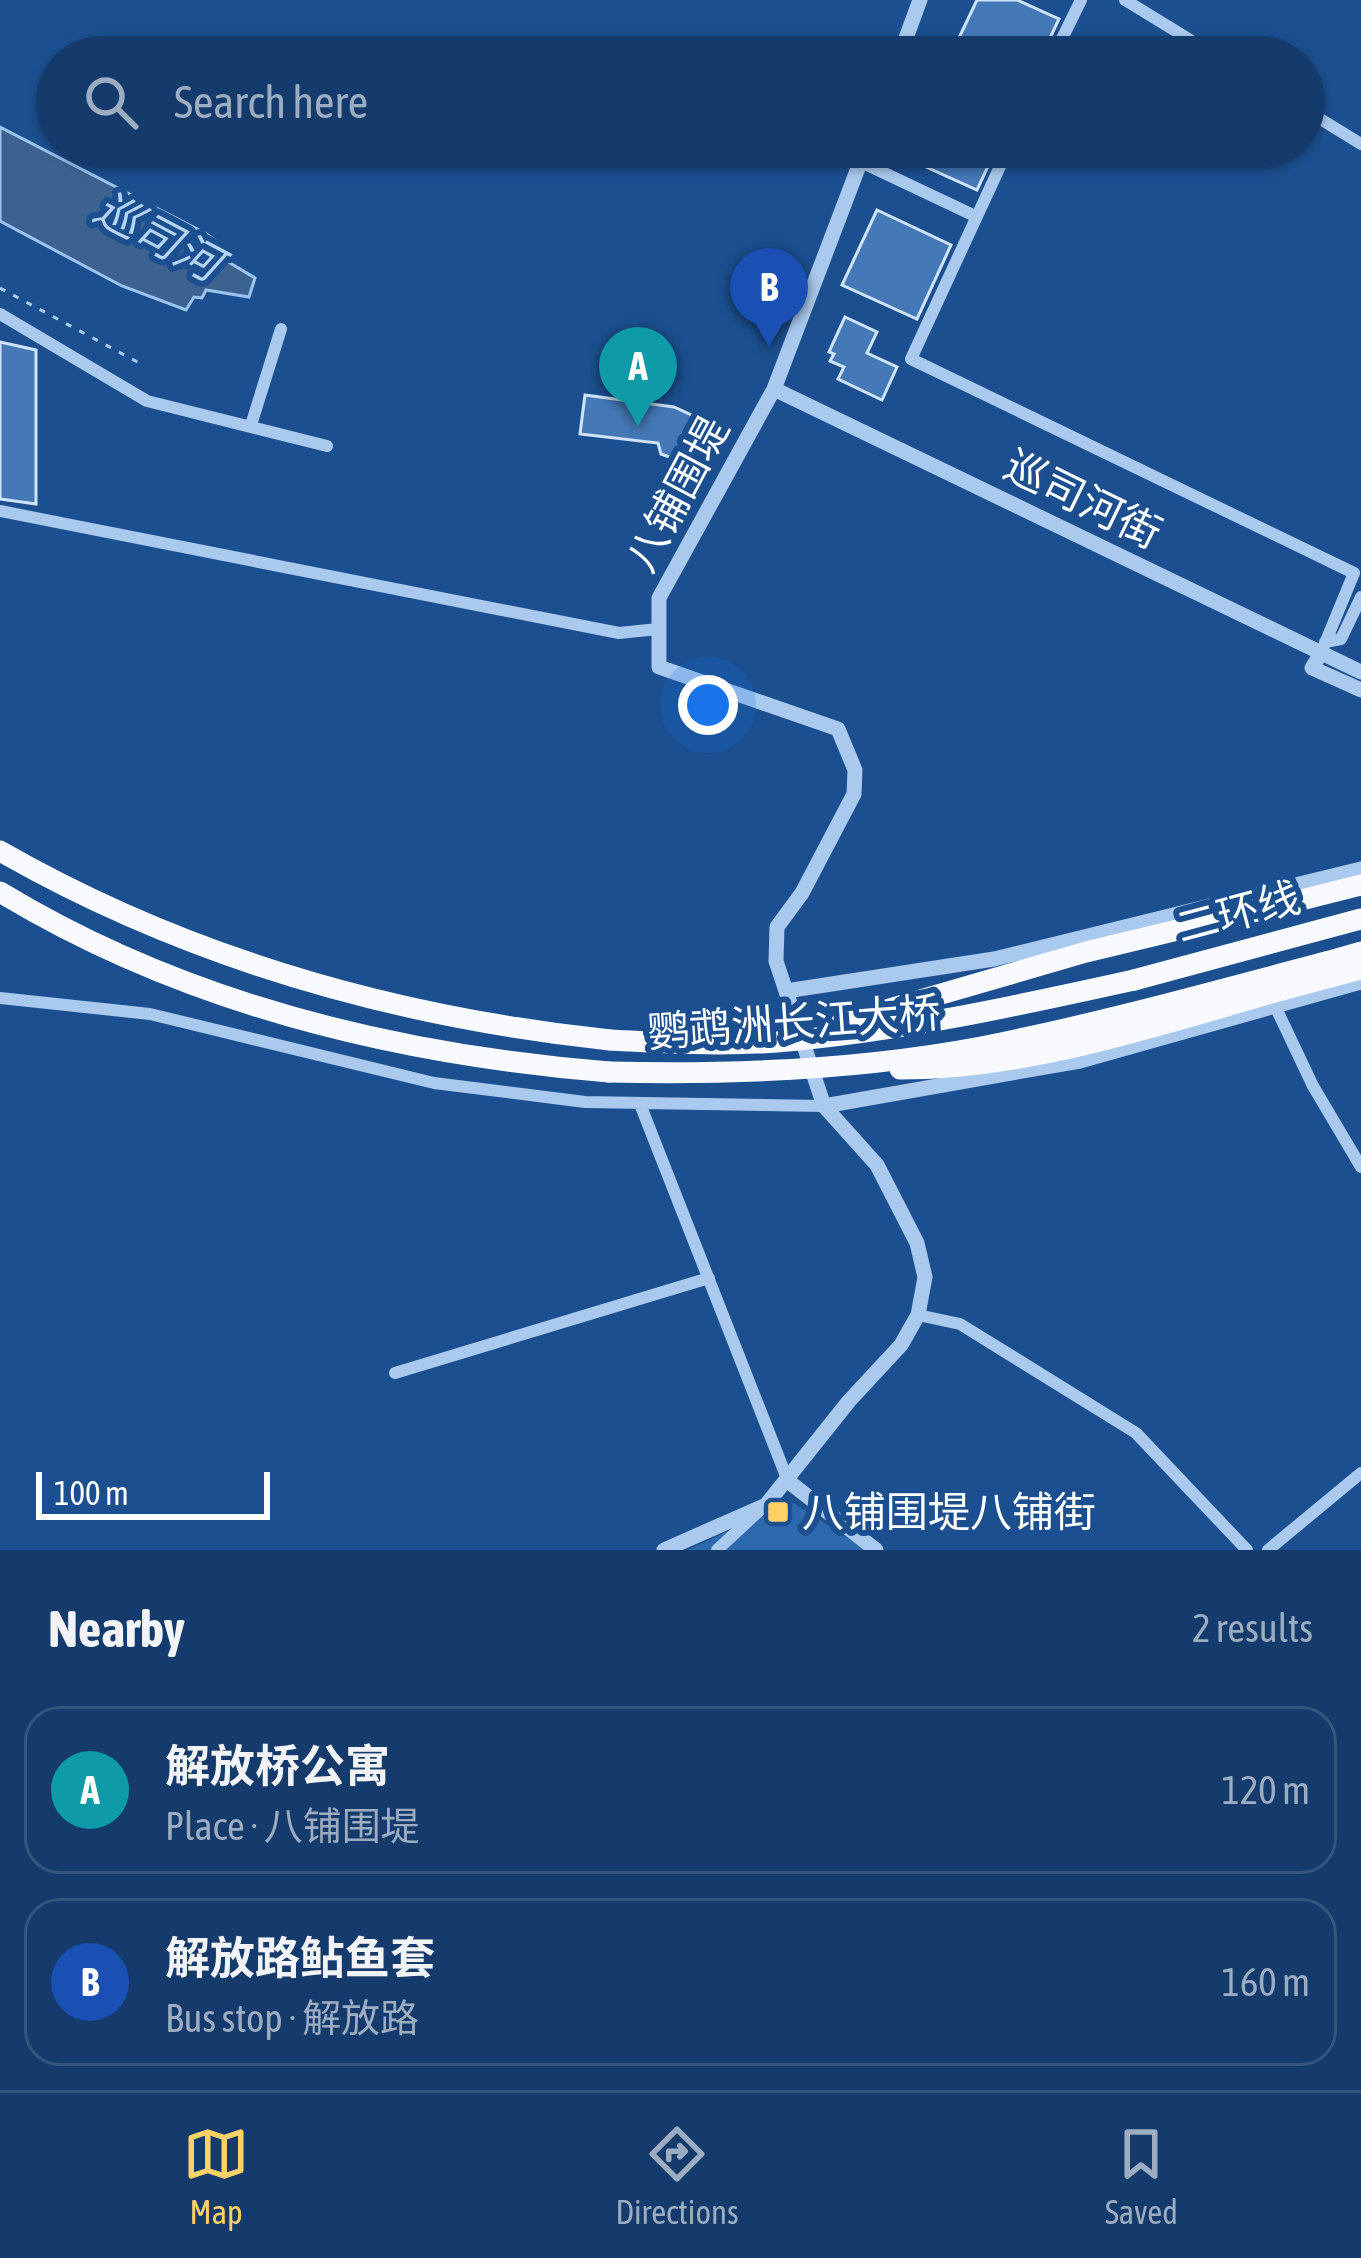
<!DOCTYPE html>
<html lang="en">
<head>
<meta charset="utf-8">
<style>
  :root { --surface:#143b6b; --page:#1d4271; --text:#f1f3f6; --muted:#9dadc1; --line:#33557e; --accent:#ffd166 }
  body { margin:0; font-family:"Asap Condensed","Noto Sans SC",sans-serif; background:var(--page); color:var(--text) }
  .scale { position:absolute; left:36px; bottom:30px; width:234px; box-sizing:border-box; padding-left:12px; border:6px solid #fff; border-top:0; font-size:33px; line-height:42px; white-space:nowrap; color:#fff; -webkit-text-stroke:9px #1b4f8f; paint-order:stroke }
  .you { position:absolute; left:708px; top:705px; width:42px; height:42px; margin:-30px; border:9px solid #fff; border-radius:50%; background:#1a73e8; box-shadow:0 0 0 18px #1a73e833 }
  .badge { display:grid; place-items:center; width:78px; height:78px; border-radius:50%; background:var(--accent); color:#fff; font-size:39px; font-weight:700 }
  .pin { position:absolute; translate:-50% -99px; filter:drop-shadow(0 3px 6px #0008) }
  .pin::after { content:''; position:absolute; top:63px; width:42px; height:36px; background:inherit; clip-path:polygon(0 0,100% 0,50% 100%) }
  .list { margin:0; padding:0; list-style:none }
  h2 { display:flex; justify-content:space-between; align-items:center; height:156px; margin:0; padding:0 48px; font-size:51px }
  h2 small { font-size:39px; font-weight:400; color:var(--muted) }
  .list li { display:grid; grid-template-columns:78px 1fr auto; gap:36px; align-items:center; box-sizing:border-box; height:168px; margin:0 24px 24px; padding:0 24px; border:3px solid var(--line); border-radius:36px }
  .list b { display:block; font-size:45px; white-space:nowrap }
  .list p { margin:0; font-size:39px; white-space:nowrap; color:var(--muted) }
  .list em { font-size:39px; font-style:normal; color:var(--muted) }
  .icon { flex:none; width:66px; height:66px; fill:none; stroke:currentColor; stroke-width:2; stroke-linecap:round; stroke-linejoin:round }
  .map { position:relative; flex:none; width:1361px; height:1550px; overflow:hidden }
  .search { position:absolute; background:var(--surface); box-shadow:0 3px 9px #0004; left:36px; right:36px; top:36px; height:132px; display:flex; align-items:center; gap:30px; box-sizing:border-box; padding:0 42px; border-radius:66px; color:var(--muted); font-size:45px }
  .sheet { height:540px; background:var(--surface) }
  nav { display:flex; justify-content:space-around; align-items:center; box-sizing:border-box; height:168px; border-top:3px solid var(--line); background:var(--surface); font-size:33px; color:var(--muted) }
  nav a { display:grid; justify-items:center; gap:6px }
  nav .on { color:var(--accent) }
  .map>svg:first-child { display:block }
  .green { fill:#2e69ad }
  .water { fill:#3c6290; stroke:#9cc4f0; stroke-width:3 }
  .building { fill:#4478b7; stroke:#cfe3fa; stroke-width:3 }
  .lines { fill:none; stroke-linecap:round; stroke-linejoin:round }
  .path { stroke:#a9c9ee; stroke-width:3; stroke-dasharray:6 9; stroke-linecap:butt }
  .minor { stroke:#a9c9ee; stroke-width:12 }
  .tertiary { stroke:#a9c9ee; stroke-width:15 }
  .trunk { stroke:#f8faff; stroke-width:21 }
  .trunk-bridge { stroke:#f8faff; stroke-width:21 }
  .poi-dot { fill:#ffd166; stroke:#1b4f8f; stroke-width:4.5 }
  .labels { text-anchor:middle; stroke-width:12; stroke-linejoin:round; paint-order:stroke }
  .street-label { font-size:42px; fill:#fff; stroke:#1b4f8f }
  .poi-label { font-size:42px; fill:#fff; stroke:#1b4f8f; text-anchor:start }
  .water-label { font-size:45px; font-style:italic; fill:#b5d3f5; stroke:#1b4f8f }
</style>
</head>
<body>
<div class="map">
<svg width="1361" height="1550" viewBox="0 0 1361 1550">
  <rect width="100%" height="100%" fill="#1b4f8f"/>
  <!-- green -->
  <path class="green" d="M 790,1501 L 867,1550 L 688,1550 Z"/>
  <!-- water -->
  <path class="water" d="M 0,127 L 205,233 L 221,244 L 220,257 L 255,278 L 249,297 L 206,290 L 202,298 L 194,297 L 186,310 L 122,286 L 0,221 Z"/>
  <!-- building -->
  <path class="building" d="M 977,0 L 1017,0 L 1059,19 L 1041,57 L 985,57 L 956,44 Z
    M 908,147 L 942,147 L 961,156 L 966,147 L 997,147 L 977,190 L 904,157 Z
    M 877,210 L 951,245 L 917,319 L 842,285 Z
    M 845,317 L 877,332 L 867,353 L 897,367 L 882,400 L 838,379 L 844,367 L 830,361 L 834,354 L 829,352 Z
    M 0,342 L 36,350 L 36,504 L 0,499 Z
    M 585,395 L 674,407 L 698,418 L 678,460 L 661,454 L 658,443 L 580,434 Z"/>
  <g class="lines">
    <!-- path -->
    <path class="path" d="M 0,288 L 143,365"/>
    <!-- minor -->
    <path class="minor" d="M 1125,0 L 1218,57
      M 1053,57 L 1081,0
      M 1304,109 L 1361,144
      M 1009,147 L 911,359 L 1354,573 L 1321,653
      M 861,162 L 975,216
      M 0,314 L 147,401 L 327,446
      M 251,425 L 281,329
      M 0,511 L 619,633 L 658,629
      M 1325,642 L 1341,639 L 1361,597
      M 0,998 L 150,1014 L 434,1083 L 585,1102 L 824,1106
      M 1275,1006 L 1313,1086 L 1361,1167
      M 640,1104 L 788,1481
      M 918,1315 L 960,1324 L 1136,1433 L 1247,1550
      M 395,1373 L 709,1278
      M 717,1550 L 760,1510
      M 1268,1550 L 1361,1473"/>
    <!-- tertiary -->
    <path class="tertiary" d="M 899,57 L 920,0
      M 774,389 L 1361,672
      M 1321,653 L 1312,668 L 1361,690
      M 786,991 L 994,959 L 1361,869
      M 824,1106 L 1080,1061 L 1361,982
      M 788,1481 L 876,1550
      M 664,1550 L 766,1505 L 849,1401 L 901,1345 L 918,1315 L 925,1277 L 917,1243 L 877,1165 L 824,1106 L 776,961 L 777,927 L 802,893 L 854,794 L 855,770 L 838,729 L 659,667 L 659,598 L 774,389 L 866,147"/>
    <!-- trunk -->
    <path class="trunk" d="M 0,851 C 189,959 394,1017 610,1040
      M 0,892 C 183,1003 398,1055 609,1072
      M 1269,908 L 1361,885
      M 1326,962 L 1361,952
      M 1134,980 L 1361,919
      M 1282,990 L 1361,969"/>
    <!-- trunk-bridge -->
    <path class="trunk-bridge" d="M 841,1023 L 1086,952 L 1269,908
      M 610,1040 C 665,1043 721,1046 777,1042 C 898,1032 1016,1006 1134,980
      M 900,1069 C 1030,1069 1158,1025 1282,990
      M 609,1072 C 733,1075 859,1070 981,1047 C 1098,1024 1212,992 1326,962"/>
  </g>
  <!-- markers -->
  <rect class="poi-dot" x="766" y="1500" width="24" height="24" rx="6"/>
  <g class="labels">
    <!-- street labels -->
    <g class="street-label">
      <text transform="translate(677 494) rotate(-62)" y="15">八铺围堤</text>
      <text transform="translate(1083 499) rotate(26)" y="15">巡司河街</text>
      <text transform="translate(1238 912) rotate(-15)" y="15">二环线</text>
      <text transform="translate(794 1022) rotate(-4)" y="15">鹦鹉洲长江大桥</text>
    </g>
    <!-- poi labels -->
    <g class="poi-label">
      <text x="802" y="1527">八铺围堤八铺街</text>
    </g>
    <!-- water labels -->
    <g class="water-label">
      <text transform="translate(158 236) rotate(28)" y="16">巡司河</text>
    </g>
  </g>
</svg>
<div class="scale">100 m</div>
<div class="you"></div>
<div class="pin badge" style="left:638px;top:426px;background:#0f9aa8">A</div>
<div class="pin badge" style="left:769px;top:347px;background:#1a4fb4">B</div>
<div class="search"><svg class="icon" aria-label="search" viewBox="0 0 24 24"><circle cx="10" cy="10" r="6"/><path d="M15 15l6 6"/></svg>Search here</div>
</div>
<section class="sheet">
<h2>Nearby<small>2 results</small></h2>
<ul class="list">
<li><span class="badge" style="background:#0f9aa8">A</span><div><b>解放桥公寓</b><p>Place · 八铺围堤</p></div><em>120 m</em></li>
<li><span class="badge" style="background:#1a4fb4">B</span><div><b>解放路鲇鱼套</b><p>Bus stop · 解放路</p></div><em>160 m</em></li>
</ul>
</section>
<nav>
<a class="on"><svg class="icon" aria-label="map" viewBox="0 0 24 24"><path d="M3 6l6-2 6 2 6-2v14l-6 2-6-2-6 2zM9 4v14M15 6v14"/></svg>Map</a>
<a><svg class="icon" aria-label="directions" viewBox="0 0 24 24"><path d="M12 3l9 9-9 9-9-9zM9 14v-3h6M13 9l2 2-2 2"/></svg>Directions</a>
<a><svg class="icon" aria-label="saved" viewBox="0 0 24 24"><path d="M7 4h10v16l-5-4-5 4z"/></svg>Saved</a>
</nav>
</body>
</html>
